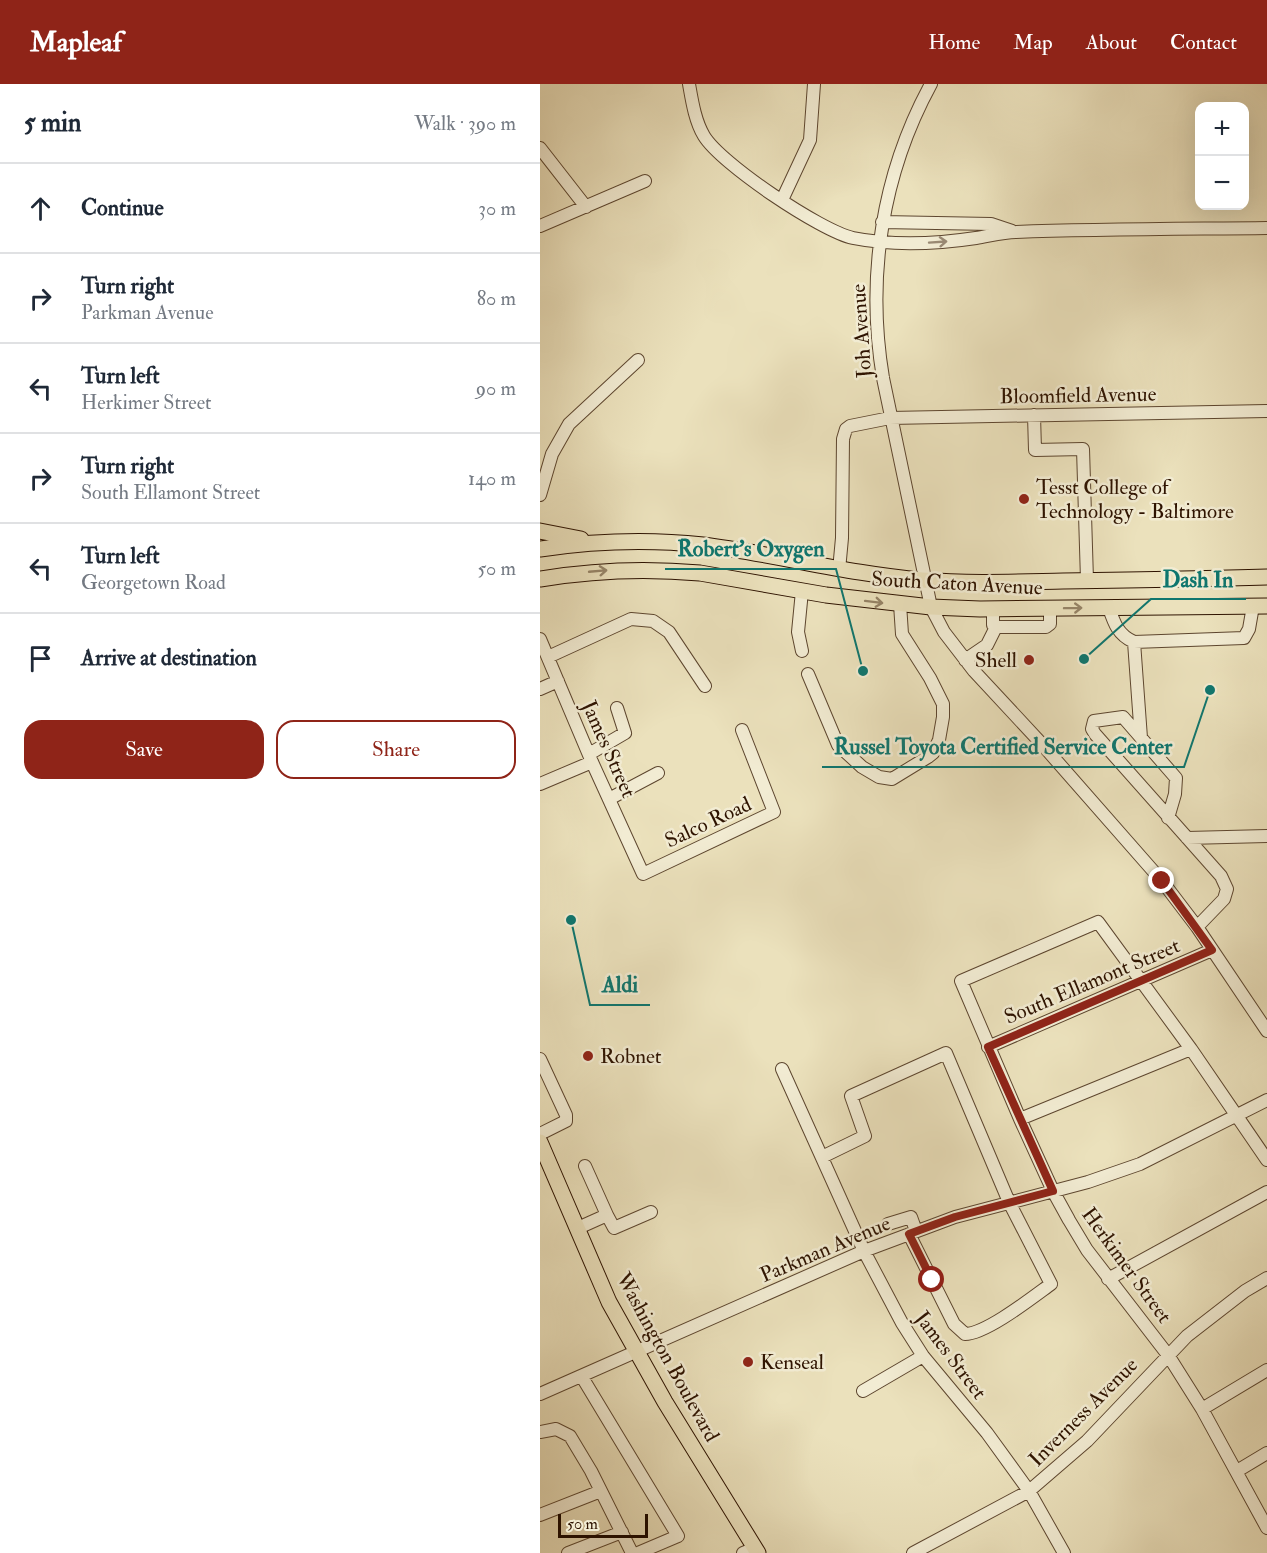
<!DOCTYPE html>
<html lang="en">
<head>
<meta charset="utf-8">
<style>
  :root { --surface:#fff; --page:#f6f6f7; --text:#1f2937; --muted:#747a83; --line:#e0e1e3; --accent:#8f2418 }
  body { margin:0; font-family:"IM FELL Double Pica",serif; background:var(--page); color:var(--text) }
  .controls { position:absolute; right:18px; top:18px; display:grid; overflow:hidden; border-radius:12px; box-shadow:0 6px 24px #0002 }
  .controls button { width:54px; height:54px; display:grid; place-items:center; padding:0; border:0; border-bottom:2px solid var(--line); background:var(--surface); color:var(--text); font:30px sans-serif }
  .scale { position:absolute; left:18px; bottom:15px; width:90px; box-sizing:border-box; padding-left:6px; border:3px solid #2e1300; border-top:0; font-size:16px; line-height:21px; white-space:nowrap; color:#2e1300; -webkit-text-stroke:4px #f2ecd3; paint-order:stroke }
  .stop { position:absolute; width:18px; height:18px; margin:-14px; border:4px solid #8f2418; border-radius:50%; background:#fff }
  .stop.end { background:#8f2418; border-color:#fff; box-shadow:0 2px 6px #0008 }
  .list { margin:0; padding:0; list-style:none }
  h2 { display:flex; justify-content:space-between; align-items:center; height:78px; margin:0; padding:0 24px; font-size:26px }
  h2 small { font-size:20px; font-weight:400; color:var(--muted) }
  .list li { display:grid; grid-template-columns:39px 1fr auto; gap:18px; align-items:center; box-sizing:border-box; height:90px; padding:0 24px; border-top:2px solid var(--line) }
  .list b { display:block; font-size:22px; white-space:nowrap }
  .list p { margin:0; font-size:20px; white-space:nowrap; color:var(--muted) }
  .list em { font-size:20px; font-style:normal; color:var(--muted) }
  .actions { display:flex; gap:12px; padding:18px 24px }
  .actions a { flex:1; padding:14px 0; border:2px solid var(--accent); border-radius:18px; text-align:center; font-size:21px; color:var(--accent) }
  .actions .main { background:var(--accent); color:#fff }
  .icon { flex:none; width:33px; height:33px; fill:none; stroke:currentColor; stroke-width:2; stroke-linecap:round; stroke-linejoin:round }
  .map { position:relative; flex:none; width:727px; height:1469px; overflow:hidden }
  header { display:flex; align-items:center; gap:36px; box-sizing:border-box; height:84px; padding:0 30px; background:var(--accent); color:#fff }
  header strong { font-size:28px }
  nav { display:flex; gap:33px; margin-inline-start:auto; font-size:21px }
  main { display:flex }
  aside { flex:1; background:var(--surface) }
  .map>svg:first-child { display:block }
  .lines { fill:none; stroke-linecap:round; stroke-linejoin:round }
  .minor-casing { stroke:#5d462f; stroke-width:14 }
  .major-casing { stroke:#2e1300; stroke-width:17 }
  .minor { stroke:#f2ecd3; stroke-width:12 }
  .major { stroke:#ebe1bc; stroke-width:15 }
  .oneway { stroke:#9a8a74 }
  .oneway2 { stroke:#968467 }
  .route { stroke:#8f2418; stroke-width:8 }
  .poi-dot { fill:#8f2418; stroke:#f2ecd3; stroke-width:2 }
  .labels { text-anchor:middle; stroke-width:5; stroke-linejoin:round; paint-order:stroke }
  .street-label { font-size:21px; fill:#2e1300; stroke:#f2ecd3 }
  .poi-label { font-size:21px; fill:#2e1300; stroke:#f2ecd3; text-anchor:start }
  .leader { fill:none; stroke:#0f766e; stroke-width:2 }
  .callout-dot { fill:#0f766e; stroke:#f2ecd3; stroke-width:2 }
  .callout-label { font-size:22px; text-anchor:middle; font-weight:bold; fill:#0f766e; stroke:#f2ecd3; stroke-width:5; stroke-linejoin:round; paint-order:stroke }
</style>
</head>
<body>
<header>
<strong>Mapleaf</strong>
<nav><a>Home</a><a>Map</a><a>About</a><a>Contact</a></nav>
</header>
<main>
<aside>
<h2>5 min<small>Walk · 390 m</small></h2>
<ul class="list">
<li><svg class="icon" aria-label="ahead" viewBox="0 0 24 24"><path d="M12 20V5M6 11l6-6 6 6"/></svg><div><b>Continue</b></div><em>30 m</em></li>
<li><svg class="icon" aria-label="right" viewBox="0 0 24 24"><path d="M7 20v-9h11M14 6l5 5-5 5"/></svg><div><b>Turn right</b><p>Parkman Avenue</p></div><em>80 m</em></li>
<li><svg class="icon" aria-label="left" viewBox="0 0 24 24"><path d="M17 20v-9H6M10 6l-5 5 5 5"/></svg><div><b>Turn left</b><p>Herkimer Street</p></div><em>90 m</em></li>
<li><svg class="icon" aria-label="right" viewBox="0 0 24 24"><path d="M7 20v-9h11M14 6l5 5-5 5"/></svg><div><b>Turn right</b><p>South Ellamont Street</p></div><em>140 m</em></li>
<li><svg class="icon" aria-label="left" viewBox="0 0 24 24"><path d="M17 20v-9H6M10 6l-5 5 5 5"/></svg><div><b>Turn left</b><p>Georgetown Road</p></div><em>50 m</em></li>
<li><svg class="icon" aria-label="arrive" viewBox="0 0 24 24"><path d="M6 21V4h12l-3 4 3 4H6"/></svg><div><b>Arrive at destination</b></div></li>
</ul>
<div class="actions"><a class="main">Save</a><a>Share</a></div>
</aside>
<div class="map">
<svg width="727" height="1469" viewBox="0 0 727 1469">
  <rect width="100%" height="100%" fill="#ebe1bc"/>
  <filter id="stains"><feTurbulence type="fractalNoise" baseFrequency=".00333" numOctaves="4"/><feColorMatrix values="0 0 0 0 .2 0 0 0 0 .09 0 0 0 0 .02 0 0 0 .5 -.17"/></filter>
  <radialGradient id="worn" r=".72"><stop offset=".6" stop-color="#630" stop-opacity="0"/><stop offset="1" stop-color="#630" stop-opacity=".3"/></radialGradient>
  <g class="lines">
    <!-- minor casing -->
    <g class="minor-casing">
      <path id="minor" d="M 149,0 C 152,17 155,37 164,52 C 181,80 281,147 313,154 C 353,162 396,160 436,154 C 449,152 463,148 476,148 C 560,145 643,145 727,144
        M 391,0 C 342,90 326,193 343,294 L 391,523 L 404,548 L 434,587 L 500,658 L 622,797 L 657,843 L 727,947
        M 0,64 L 46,123
        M 242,116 L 270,56 L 274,0
        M 342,138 L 451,140 L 472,147
        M 0,142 L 105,97
        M 494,331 L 495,366 L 543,365 L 547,496
        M 0,411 L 12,370 L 29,340 L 98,276
        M 299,486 L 302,454 L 303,355 L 306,345 L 310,342 L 350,334 L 727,327
        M 569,524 C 574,539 578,551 594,558 L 704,554 L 709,545 L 713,522
        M 453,525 L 453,541 L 456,543 L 506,543 L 510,540 L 510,524
        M 0,555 L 52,678 L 103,790 L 234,728 L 202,646
        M 594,558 L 601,654
        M 262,567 L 258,548 L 262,507
        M 8,573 L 91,535 L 113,537 L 129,548 L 165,602
        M 425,576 L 447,561 L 456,543
        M 268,590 L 298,661 L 322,683 L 339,693 L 352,695 L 388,673 L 393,669 L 399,656 L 403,633 L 403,620 L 390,594 L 362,550 L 360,520
        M 0,605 L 18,597
        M 49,670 L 85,649 L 77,624
        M 0,700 L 52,678
        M 69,715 L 118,689
        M 628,734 L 635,710 L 636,694 L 583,633 L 554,637 L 552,645 L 555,650 L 681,792 L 687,805 L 684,815 L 657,843
        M 647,754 L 727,752
        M 448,963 L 672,866
        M 0,975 L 26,1031 L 26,1037 L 0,1050
        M 242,985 L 324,1167 L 362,1239 L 383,1272 L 447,1349 L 489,1407 L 524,1469
        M 480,1035 L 651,965
        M 282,1073 L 325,1052 L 311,1012 L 406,969 L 469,1118 L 511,1200 C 493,1213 446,1250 425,1250 L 414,1240 L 369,1150
        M 727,1076 L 651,965 L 558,838 L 421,897 L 480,1035 L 513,1107 L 529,1136 L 547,1166 L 628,1271 L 662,1325 L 727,1444
        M 45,1082 L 67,1131
        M 348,1140 L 371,1133 L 376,1147
        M 38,1144 L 67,1131 L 74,1144 L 111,1128
        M 568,1195 L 727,1108
        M 42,1293 L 138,1452 L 98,1469
        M 323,1307 L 383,1272
        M 0,1310 L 324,1167 L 415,1133 L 548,1098 L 600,1080 L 727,1016
        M 662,1325 L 727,1286
        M 0,1348 L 16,1345 L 30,1352 L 51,1387 L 92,1469
        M 697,1387 L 727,1369
        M 0,1431 L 61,1407
        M 28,1469 L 82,1448
        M 203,1469 L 215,1464
        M 373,1469 L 489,1407 L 547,1357 L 647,1252 L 705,1207 L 727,1194"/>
    </g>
    <!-- major casing -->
    <g class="major-casing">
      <path id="major" d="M 0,447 L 41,455
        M 0,465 C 54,457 109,455 163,461 C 236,470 308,490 382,496 C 429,500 476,498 523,497 C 591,496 659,495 727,493
        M 0,495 C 54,486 106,484 160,489 L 286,511 L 391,523 L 440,525 L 727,522
        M 0,1058 L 69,1218 L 125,1318 L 218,1469"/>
    </g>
    <!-- minor -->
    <use href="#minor" class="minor"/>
    <!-- major -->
    <use href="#major" class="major"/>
  </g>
  <!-- one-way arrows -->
  <defs><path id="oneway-shaft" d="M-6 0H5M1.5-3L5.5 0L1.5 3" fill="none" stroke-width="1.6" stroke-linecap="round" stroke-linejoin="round" transform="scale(1.5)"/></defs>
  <use class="oneway" href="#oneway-shaft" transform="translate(398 158) rotate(-4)"/>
  <g class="oneway2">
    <use href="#oneway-shaft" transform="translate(58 487) rotate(-5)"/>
    <use href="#oneway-shaft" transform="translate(334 518) rotate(7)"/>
    <use href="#oneway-shaft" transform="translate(533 524) rotate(-1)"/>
  </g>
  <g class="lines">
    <!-- route -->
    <path class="route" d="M 392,1196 L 369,1150 L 415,1133 L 513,1107 L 448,963 L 672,866 L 622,797"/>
  </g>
  <!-- markers -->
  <g class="poi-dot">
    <circle cx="484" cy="415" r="6"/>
    <circle cx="489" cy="576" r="6"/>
    <circle cx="48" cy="972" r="6"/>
    <circle cx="208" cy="1278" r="6"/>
  </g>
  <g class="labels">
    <!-- street labels -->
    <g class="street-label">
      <text transform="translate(321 247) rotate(-94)" y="7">Joh Avenue</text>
      <text transform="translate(538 311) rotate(-1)" y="7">Bloomfield Avenue</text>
      <text transform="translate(417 499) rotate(3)" y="7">South Caton Avenue</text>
      <text transform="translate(69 665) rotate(66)" y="7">James Street</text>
      <text transform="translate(168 738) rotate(-25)" y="7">Salco Road</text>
      <text transform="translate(552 897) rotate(-23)" y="7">South Ellamont Street</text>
      <text transform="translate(285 1165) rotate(-23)" y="7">Parkman Avenue</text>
      <text transform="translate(587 1181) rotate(54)" y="7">Herkimer Street</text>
      <text transform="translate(411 1271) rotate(53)" y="7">James Street</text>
      <text transform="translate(128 1273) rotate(61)" y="7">Washington Boulevard</text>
      <text transform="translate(543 1328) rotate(-45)" y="7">Inverness Avenue</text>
    </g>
    <!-- poi labels -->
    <g class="poi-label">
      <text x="496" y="410">Tesst College of<tspan x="496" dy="24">Technology - Baltimore</tspan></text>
      <text x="477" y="583" text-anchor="end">Shell</text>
      <text x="60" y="979">Robnet</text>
      <text x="220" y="1285">Kenseal</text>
    </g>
  </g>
  <!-- callouts -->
  <path class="leader" d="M323 587L296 485H125M544 575L611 515H706M670 606L644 683H282M31 836L50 921H110"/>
  <g class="callout-dot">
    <circle cx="323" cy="587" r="6"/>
    <circle cx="544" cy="575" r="6"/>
    <circle cx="670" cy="606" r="6"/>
    <circle cx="31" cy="836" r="6"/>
  </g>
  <g class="callout-label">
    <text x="211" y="472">Robert's Oxygen</text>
    <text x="658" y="503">Dash In</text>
    <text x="463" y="670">Russel Toyota Certified Service Center</text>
    <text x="80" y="908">Aldi</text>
  </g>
  <rect width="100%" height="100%" filter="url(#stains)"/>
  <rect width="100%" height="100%" fill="url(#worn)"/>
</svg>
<div class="controls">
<button>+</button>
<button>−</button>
</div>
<div class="scale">50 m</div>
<div class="stop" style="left:392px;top:1196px"></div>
<div class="stop end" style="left:622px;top:797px"></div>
</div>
</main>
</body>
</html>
